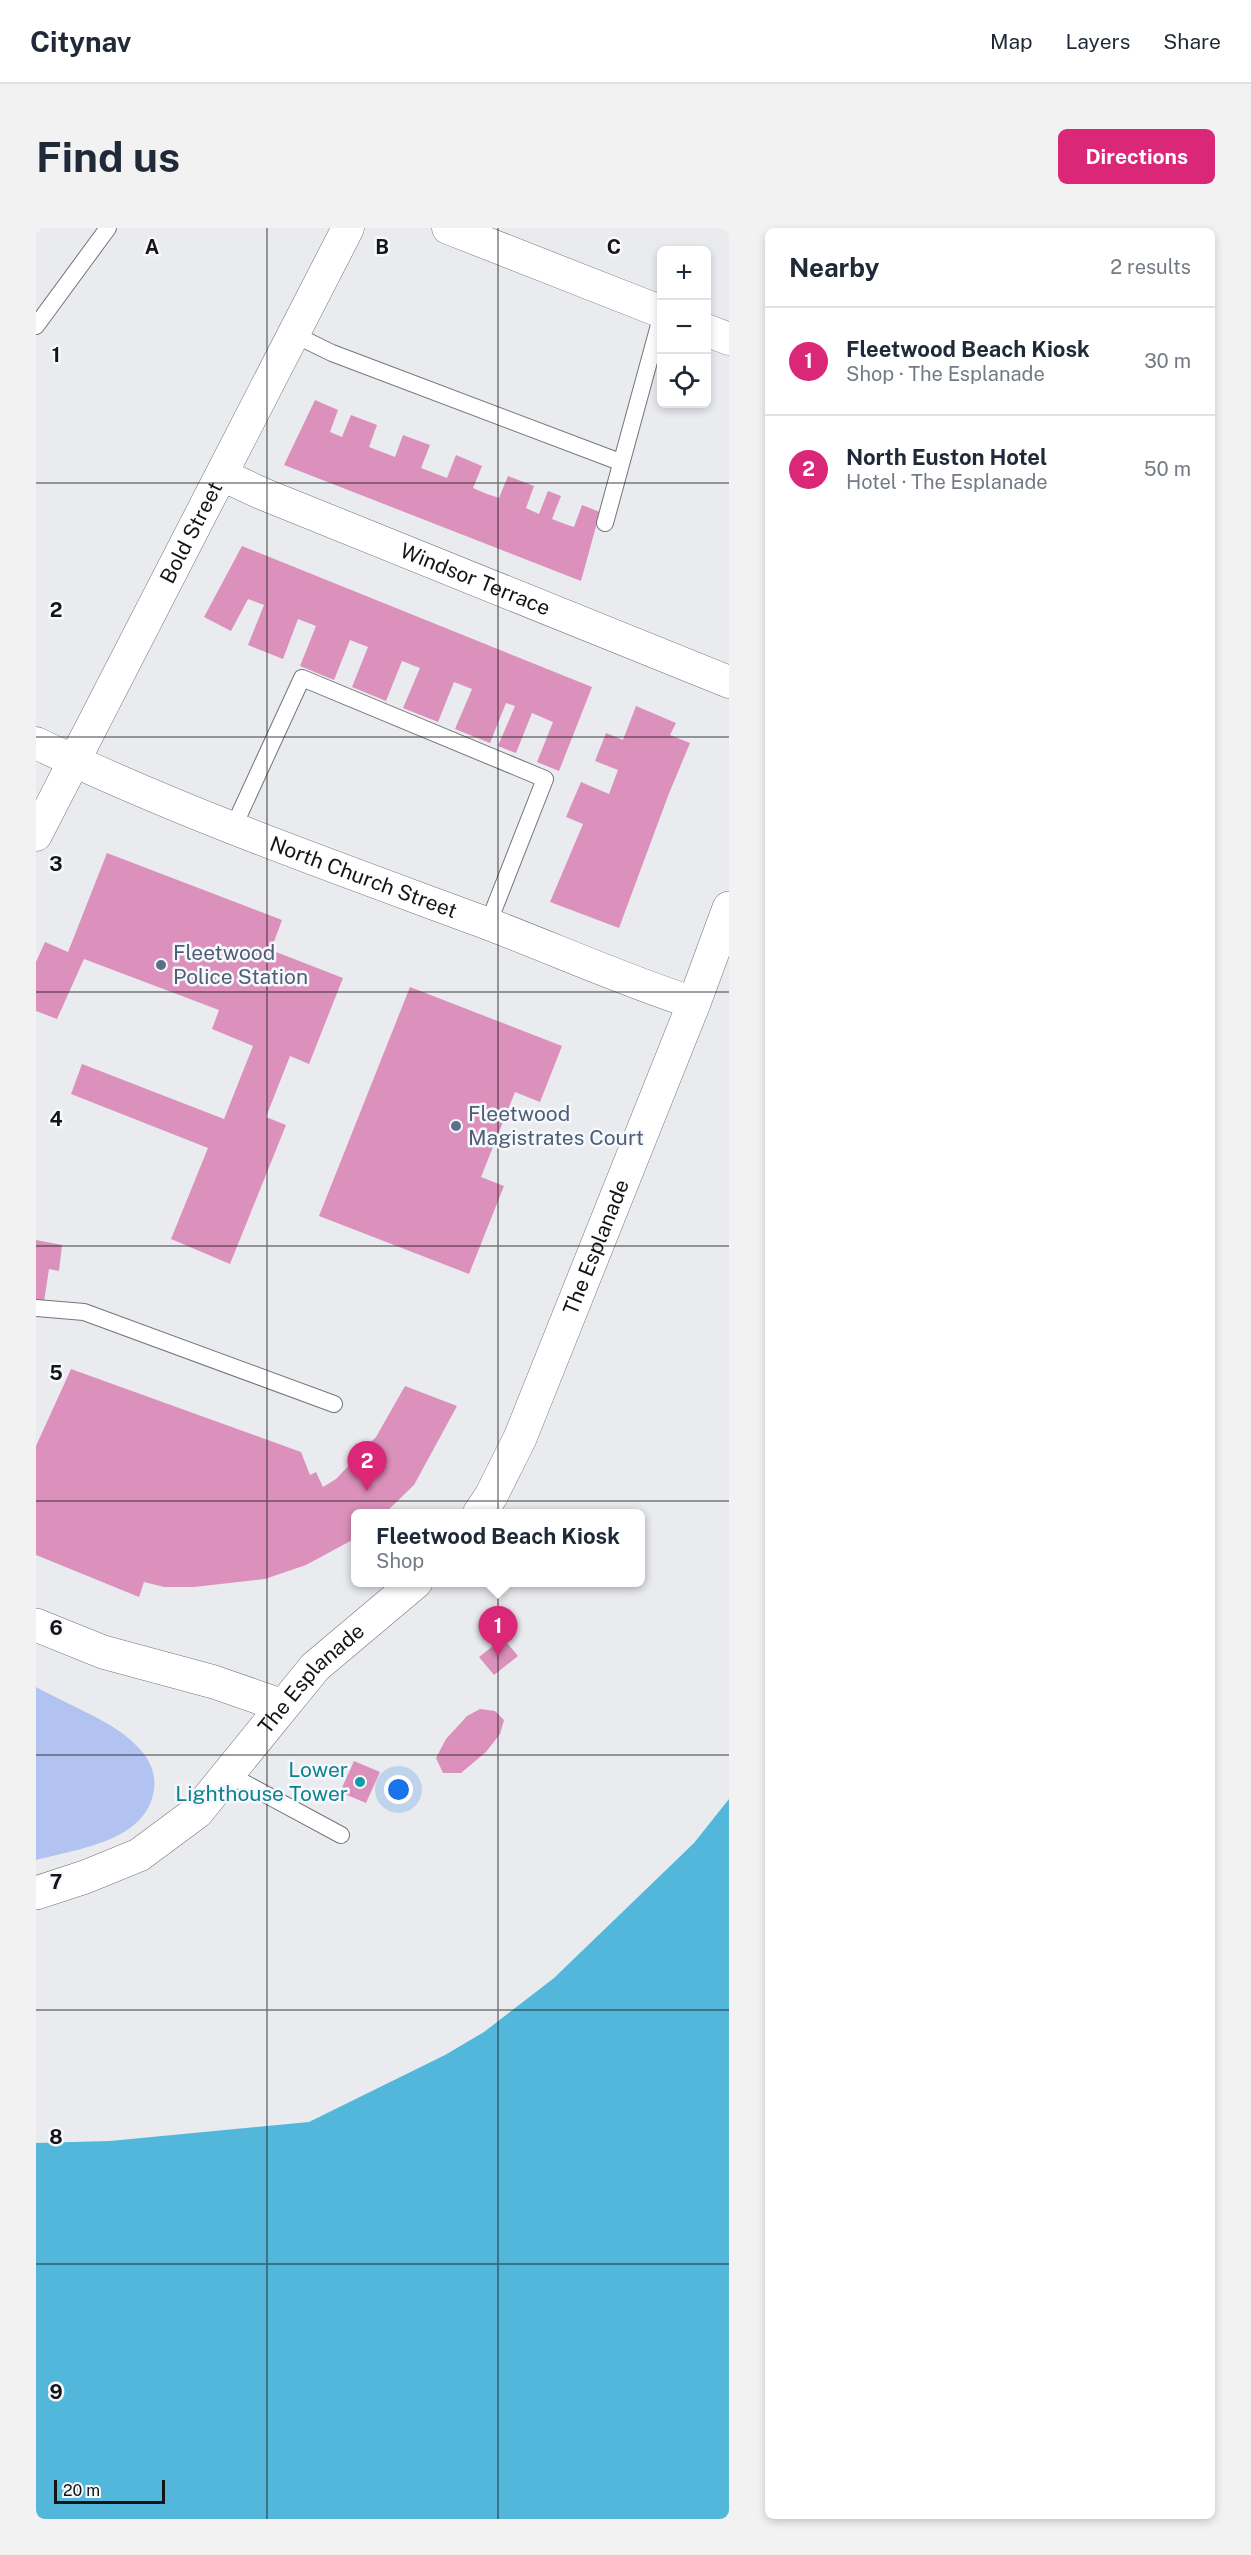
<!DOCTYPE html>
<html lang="en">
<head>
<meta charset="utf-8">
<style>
  :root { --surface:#fff; --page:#f2f2f3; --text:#1f2937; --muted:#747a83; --line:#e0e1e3; --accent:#db2777 }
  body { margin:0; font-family:"Public Sans",sans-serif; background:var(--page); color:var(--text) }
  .controls { position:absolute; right:18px; top:18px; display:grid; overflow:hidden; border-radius:9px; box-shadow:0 3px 9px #0003 }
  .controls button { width:54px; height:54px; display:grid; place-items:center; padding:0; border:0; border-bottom:2px solid var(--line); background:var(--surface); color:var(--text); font:30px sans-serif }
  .scale { position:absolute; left:18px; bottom:15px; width:111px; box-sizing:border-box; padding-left:6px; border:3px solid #151517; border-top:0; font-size:16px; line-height:21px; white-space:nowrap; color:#151517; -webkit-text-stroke:4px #f6f8fc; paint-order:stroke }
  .you { position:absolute; left:363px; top:1562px; width:21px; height:21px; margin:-15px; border:4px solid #fff; border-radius:50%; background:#1a73e8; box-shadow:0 0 0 9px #1a73e833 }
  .badge { display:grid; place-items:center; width:39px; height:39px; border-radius:50%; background:var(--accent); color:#fff; font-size:20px; font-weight:700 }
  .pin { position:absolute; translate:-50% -50px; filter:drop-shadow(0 2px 3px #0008) }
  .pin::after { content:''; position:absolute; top:32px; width:21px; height:18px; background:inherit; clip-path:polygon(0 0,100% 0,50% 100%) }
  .popup { position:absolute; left:315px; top:1281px; width:294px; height:78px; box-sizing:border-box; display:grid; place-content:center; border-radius:9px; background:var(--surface); filter:drop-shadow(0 2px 4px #0005); font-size:20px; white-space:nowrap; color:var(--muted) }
  .popup b { font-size:22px; color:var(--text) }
  .popup::after { content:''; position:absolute; left:50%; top:100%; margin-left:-12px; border:12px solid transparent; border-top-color:var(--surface) }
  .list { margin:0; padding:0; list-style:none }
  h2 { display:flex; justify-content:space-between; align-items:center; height:78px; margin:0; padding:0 24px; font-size:26px }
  h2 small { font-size:20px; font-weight:400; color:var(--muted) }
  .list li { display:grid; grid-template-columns:39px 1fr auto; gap:18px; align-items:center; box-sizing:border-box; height:108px; padding:0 24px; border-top:2px solid var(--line) }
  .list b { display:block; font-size:22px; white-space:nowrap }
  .list p { margin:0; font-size:20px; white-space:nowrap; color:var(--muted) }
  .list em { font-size:20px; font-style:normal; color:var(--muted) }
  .icon { flex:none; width:33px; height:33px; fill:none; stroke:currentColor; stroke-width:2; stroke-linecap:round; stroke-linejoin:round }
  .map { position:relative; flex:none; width:693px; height:2291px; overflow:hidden; border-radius:9px }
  header { display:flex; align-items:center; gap:36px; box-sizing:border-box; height:84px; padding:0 30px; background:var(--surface); border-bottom:2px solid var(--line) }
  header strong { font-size:28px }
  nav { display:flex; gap:33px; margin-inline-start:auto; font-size:21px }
  .intro { display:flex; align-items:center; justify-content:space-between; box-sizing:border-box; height:144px; padding:0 36px }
  h1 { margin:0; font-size:42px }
  .button { padding:15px 27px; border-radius:9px; background:var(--accent); color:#fff; font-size:21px; font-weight:700 }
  main { display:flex; gap:36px; padding:0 36px }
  aside { flex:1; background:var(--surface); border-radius:9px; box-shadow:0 3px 9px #0003 }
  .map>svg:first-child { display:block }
  .green { fill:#b3c3f1 }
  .water { fill:#53b7db }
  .building { fill:#dc91bc }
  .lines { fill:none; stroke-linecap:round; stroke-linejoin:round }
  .service-casing { stroke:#737579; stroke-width:18 }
  .minor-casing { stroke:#737579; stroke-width:33 }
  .tertiary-casing { stroke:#737579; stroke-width:34 }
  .service { stroke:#fff; stroke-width:16 }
  .minor { stroke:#fff; stroke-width:32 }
  .tertiary { stroke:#fff; stroke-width:33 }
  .grid { fill:none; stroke:#151517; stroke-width:1.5; stroke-opacity:0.55 }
  .service-dot { fill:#5c6f8a; stroke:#f6f8fc; stroke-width:2 }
  .culture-dot { fill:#0f9aa8; stroke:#f6f8fc; stroke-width:2 }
  .labels { text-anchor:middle; stroke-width:5; stroke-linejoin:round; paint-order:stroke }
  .street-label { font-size:21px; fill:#151517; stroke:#f6f8fc }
  .service-label { font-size:21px; fill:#4e5e75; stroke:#f6f8fc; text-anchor:start }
  .culture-label { font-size:21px; fill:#0d838f; stroke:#f6f8fc; text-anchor:end }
  .grid-label { font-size:20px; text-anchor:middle; font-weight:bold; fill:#151517; stroke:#f6f8fc; stroke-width:5; stroke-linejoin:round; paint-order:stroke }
</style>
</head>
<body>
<header>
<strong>Citynav</strong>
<nav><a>Map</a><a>Layers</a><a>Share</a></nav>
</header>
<div class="intro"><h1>Find us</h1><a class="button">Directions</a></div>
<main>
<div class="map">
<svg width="693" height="2291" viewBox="0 0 693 2291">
  <rect width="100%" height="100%" fill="#e9ebef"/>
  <!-- green -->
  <path class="green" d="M 0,1459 C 25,1473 64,1489 86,1505 C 105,1520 121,1536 118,1561 C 112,1613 41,1621 0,1632 Z"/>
  <!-- water -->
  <path class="water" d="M 693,1571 L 693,2291 L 0,2291 L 0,1915 L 74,1913 L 273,1894 L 409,1827 L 448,1804 L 518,1750 L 658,1615 Z"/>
  <!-- building -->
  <path class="building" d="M 279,172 L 302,182 L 294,204 L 306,209 L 315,187 L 341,197 L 333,219 L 359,229 L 367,207 L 394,217 L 385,240 L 411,250 L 420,227 L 446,238 L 437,260 L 451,266 L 463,270 L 472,248 L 498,258 L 490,280 L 503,286 L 512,263 L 525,268 L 516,291 L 529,296 L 538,299 L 546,277 L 564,284 L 545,353 L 248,237 Z
    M 206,318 L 556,459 L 523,543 L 501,534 L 517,494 L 496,485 L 480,525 L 462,518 L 479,478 L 470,475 L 454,515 L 419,501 L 436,461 L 418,454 L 402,494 L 367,480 L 384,440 L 366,433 L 350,473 L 316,459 L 332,419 L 314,412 L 298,452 L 264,438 L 280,398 L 262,391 L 247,431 L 212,417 L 228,377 L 212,371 L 195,403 L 168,389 Z
    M 600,478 L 640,495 L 634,507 L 654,515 L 632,568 L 583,700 L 514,674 L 547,596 L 530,589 L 545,554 L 573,566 L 582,542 L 559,533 L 570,505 L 587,512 Z
    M 71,625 L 246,692 L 235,722 L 307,750 L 273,836 L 254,828 L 230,889 L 250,897 L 194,1036 L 135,1011 L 172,920 L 35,866 L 46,836 L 188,891 L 217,818 L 176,801 L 183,782 L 48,731 L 21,791 L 0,783 L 0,734 L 9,714 L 32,724 Z
    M 374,759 L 526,818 L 504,874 L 479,864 L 445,949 L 468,958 L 433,1046 L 283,988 Z
    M 0,1012 L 26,1017 L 23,1043 L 13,1041 L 8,1074 L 0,1073 Z
    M 35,1141 L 265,1224 L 274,1247 L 280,1244 L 287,1259 L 300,1251 L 340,1209 L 369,1158 L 421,1178 L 378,1257 L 348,1286 L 320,1286 L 320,1310 L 270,1337 L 229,1351 L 158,1359 L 128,1359 L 108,1354 L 103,1369 L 0,1327 L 0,1218 Z
    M 467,1410 L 482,1428 L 458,1447 L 443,1429 Z
    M 444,1481 L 459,1483 L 468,1492 L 464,1506 L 450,1524 L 425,1545 L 407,1545 L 400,1530 L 410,1511 L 431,1488 Z
    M 318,1533 L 344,1544 L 330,1575 L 304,1564 Z"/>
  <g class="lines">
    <!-- service casing -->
    <g class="service-casing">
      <path id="service" d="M 0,98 L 72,0
        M 257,106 L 296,125 L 584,234
        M 569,295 L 626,86
        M 197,600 L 266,450 L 509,551 L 452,696
        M 0,1080 L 48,1084 L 298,1176
        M 192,1546 L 305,1607"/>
    </g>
    <!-- minor casing -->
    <g class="minor-casing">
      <g id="minor">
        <path d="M 412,0 L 626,84"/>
        <path d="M 670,102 L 693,111"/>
        <path id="s1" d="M 186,247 L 227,266 L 693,454"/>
        <path id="s2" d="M 0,515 C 143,584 293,637 442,692 C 514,719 584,751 658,775"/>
        <path id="s3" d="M 0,607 L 312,0"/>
      </g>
    </g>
    <!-- tertiary casing -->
    <g class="tertiary-casing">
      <g id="tertiary">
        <path id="s4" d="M 443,1286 L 455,1268 L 484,1210 L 658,775 L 693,680"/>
        <path d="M 0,1397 L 67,1424 L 178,1454 L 247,1478"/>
        <path id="s5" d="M 0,1665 L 49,1649 L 103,1627 L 161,1584 L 279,1439 L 380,1354"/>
      </g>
    </g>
    <!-- service -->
    <use href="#service" class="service"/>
    <!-- minor -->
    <use href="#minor" class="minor"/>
    <!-- tertiary -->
    <use href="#tertiary" class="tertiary"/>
  </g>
  <!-- grid -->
  <path class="grid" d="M 231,0 L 231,2291M 462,0 L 462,2291M 0,255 L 693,255M 0,509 L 693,509M 0,764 L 693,764M 0,1018 L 693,1018M 0,1273 L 693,1273M 0,1527 L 693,1527M 0,1782 L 693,1782M 0,2036 L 693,2036"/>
  <!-- markers -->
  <g class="service-dot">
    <circle cx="125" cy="737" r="6"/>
    <circle cx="420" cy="898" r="6"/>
  </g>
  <circle class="culture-dot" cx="324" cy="1554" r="6"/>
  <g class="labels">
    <!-- street labels -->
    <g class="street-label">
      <text dy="7" stroke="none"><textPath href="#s3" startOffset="340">Bold Street</textPath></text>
      <text dy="7" stroke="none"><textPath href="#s1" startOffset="274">Windsor Terrace</textPath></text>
      <text dy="7" stroke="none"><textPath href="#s2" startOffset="354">North Church Street</textPath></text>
      <text dy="7" stroke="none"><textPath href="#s4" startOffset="292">The Esplanade</textPath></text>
      <text dy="7" stroke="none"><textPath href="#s5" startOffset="358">The Esplanade</textPath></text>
    </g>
    <!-- service labels -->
    <g class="service-label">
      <text x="137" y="732">Fleetwood<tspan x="137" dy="24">Police Station</tspan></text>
      <text x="432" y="893">Fleetwood<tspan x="432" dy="24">Magistrates Court</tspan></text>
    </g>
    <!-- culture labels -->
    <g class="culture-label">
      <text x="312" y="1549">Lower<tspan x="312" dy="24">Lighthouse Tower</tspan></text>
    </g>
  </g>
  <g class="grid-label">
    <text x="116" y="26">A</text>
    <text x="346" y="26">B</text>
    <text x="578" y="26">C</text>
    <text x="20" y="134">1</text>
    <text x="20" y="389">2</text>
    <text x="20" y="643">3</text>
    <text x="20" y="898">4</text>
    <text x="20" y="1152">5</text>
    <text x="20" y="1407">6</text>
    <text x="20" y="1661">7</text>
    <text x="20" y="1916">8</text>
    <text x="20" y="2171">9</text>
  </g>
</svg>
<div class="controls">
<button>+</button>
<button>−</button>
<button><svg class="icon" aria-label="locate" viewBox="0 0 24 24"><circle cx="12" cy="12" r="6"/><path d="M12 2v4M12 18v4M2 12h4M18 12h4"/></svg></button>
</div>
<div class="scale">20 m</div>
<div class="you"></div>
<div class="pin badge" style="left:462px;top:1428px">1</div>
<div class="popup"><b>Fleetwood Beach Kiosk</b>Shop</div>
<div class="pin badge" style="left:331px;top:1263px">2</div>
</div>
<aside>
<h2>Nearby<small>2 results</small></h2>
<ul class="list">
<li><span class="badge">1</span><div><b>Fleetwood Beach Kiosk</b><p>Shop · The Esplanade</p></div><em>30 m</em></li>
<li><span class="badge">2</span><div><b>North Euston Hotel</b><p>Hotel · The Esplanade</p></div><em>50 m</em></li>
</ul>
</aside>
</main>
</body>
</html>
